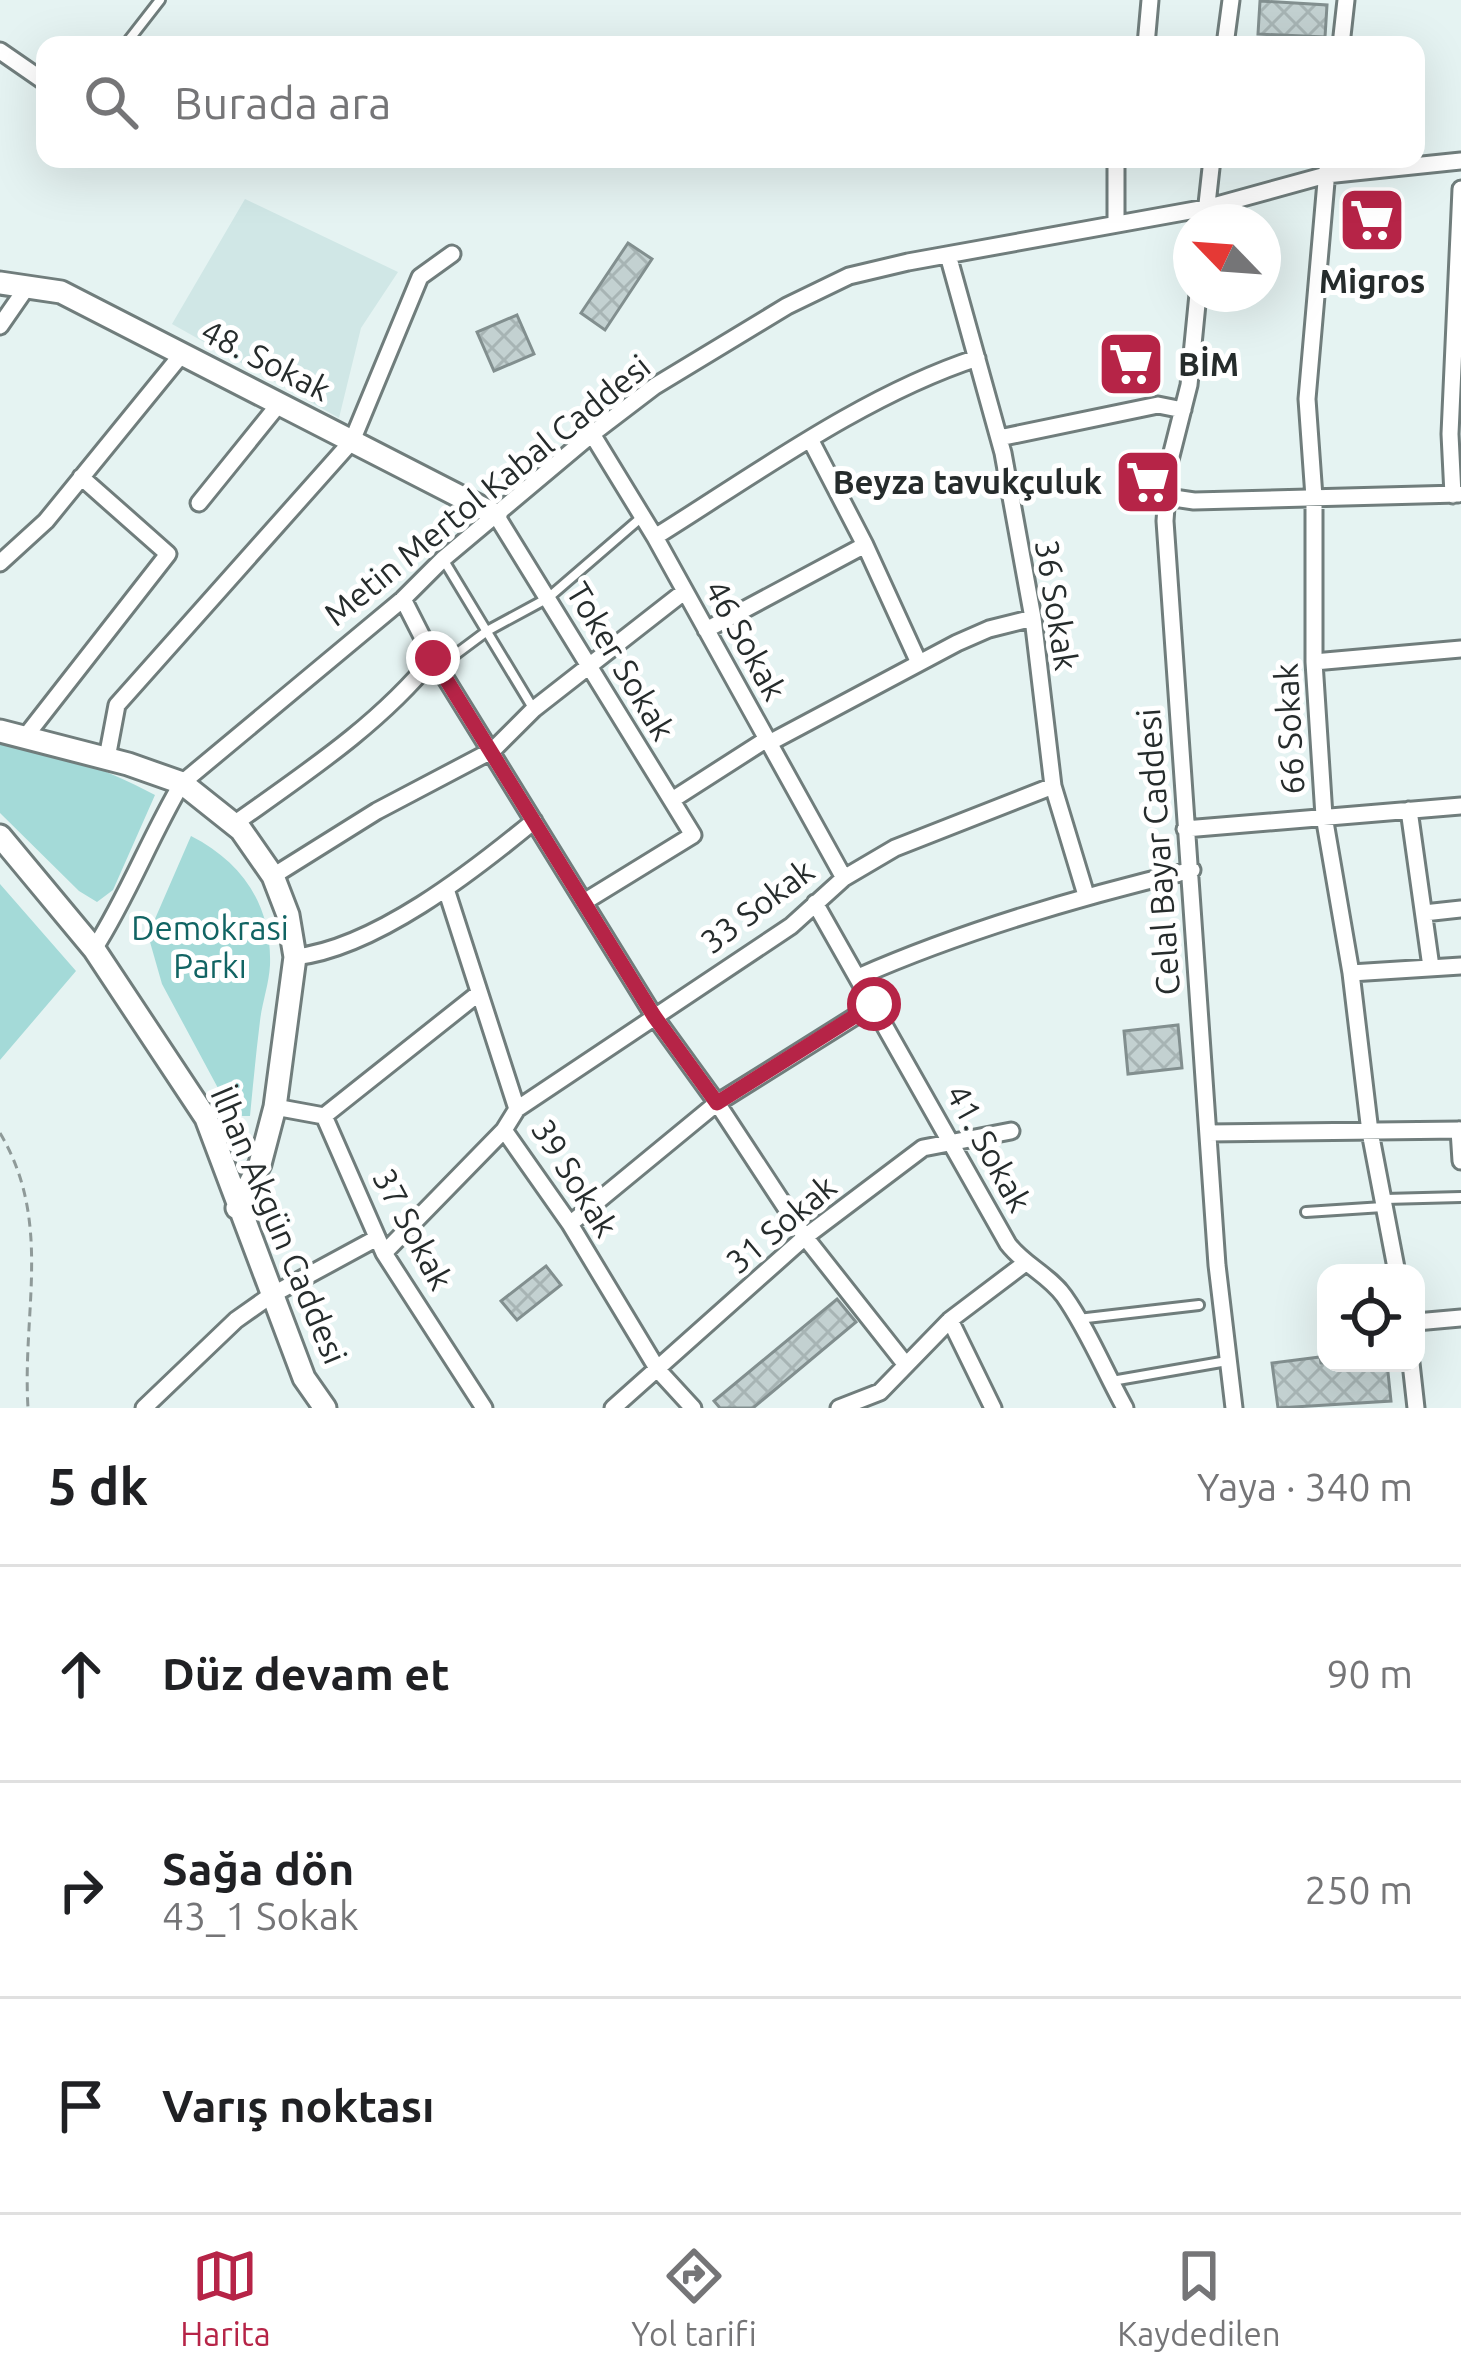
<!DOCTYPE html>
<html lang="tr">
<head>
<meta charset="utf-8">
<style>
  :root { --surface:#fff; --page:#f2f2f2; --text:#202124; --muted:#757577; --line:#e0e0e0; --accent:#b62447 }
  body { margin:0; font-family:Ubuntu,sans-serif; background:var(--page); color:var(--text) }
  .controls { position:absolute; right:36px; bottom:36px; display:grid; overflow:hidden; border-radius:24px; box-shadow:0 12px 48px #0002 }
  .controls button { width:108px; height:108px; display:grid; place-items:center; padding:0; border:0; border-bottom:3px solid var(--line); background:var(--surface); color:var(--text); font:60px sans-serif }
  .compass { position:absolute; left:1173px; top:204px; width:108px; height:108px; border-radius:50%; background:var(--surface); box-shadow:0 12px 48px #0002; rotate:295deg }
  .stop { position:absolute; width:36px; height:36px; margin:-27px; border:9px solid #b62447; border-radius:50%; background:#fff }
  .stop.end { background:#b62447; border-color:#fff; box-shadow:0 3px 12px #0008 }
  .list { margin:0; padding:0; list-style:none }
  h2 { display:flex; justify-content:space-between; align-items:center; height:156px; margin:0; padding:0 48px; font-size:51px }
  h2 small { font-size:39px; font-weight:400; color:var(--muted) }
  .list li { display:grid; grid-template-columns:78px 1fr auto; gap:36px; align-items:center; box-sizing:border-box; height:216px; padding:0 48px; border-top:3px solid var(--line) }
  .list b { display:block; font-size:45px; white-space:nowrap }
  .list p { margin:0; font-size:39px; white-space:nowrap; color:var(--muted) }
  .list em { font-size:39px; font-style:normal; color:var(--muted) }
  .icon { flex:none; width:66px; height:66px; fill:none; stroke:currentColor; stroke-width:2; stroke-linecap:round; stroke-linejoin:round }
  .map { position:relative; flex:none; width:1461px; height:1408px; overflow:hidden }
  .search { position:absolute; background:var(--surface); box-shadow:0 12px 48px #0002; left:36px; right:36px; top:36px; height:132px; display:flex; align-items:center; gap:30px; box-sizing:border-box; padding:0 42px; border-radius:24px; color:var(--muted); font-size:45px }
  .sheet { height:804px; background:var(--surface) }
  nav { display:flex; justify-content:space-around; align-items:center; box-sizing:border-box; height:168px; border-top:3px solid var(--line); background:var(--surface); font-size:33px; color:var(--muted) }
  nav a { display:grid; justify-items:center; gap:6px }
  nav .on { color:var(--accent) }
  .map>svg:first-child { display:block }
  .built { fill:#d0e7e6 }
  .park { fill:#a4dad8 }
  .building { fill:url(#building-cross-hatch); stroke:#828f8f; stroke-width:3 }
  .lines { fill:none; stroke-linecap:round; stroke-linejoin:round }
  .lane-casing { stroke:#707d7c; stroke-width:14 }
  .street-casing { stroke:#707d7c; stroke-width:21 }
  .secondary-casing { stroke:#707d7c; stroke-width:27 }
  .path { stroke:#8f9a99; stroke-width:3; stroke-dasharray:9 6; stroke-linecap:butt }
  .lane { stroke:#fff; stroke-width:8 }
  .street { stroke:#fff; stroke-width:15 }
  .secondary { stroke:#fff; stroke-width:21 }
  .route { stroke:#b62447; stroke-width:15 }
  .labels { text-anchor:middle; stroke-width:10; stroke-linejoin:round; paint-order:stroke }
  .poi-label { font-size:33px; font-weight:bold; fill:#262c2c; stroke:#fff }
  .street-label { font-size:33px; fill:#262c2c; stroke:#fff }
  .park-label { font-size:33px; fill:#116463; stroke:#fff }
</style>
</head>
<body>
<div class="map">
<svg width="1461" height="1408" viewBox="0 0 1461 1408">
  <defs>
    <pattern id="building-cross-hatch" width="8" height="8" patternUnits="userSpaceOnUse" patternTransform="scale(3)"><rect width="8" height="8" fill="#c3d1d1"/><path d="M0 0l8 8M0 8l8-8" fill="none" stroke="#a7b4b4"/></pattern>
  </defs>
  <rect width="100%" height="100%" fill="#e5f3f2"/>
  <!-- built -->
  <path class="built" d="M 245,199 L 398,272 L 361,328 L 339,418 L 172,324 Z"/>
  <!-- park -->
  <path class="park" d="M 0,743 C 61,754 100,766 155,795 L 113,890 L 97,902 L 79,891 L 0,813 Z
    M 191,836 C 242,862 272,905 270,965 C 269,984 262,1003 260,1021 C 256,1053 253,1085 250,1116 L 233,1116 L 162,984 L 148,935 Z
    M 0,884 L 76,971 L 0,1060 Z"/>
  <!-- building -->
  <path class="building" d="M 1260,1 L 1327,5 L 1325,37 L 1258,34 Z
    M 628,243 L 652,259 L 605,330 L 581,313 Z
    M 517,315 L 534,354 L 494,371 L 477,332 Z
    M 1178,1025 L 1182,1068 L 1128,1074 L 1124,1031 Z
    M 546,1266 L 561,1285 L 517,1320 L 501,1301 Z
    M 837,1299 L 856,1322 L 753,1408 L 720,1408 L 714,1401 Z
    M 1320,1357 L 1321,1363 L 1387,1363 L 1391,1401 L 1278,1408 L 1272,1363 Z"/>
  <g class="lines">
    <!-- lane casing -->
    <g class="lane-casing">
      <path id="lane" d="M 125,45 L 160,0
        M 443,559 L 533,708
        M 440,666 L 487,631 L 548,598 L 643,516
        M 1385,1199 L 1461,1197
        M 1306,1212 L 1383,1207
        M 1078,1319 L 1199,1305
        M 1112,1381 L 1227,1361"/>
    </g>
    <!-- street casing -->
    <g class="street-casing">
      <path id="street" d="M 1146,45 L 1150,0
        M 1225,45 L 1231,0
        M 1341,45 L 1346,0
        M 0,51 L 45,82
        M 1328,159 L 1307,399 L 1314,497 L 1314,662 L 1324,816 L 1351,973 L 1370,1132 L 1397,1273
        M 1205,222 L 1212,159
        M 1116,224 L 1116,159
        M 948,255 L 1003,453 L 1033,618 L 1053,786 L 1086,895
        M 1198,294 L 1189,385 L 1169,464 L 1165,521 L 1217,1265 L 1234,1408
        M 0,326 L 27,287
        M 592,434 L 655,537 L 844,878
        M 999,438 L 1158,405 L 1183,410
        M 811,441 L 865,545 L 919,663
        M 1453,495 L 1450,434 L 1461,189
        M 1167,497 L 1194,501 L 1458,494
        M 199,503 L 279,404
        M 496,515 L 693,835 L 584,902
        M 655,537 C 756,474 864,395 977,358
        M 0,563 L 46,521 L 182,354
        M 403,599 L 433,658 L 654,1016 L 717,1103 L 875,1004
        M 706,630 L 865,545
        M 1314,662 L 1461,649
        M 25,737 L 168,554 L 81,477
        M 769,743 L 957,643 L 989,629 L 1033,618
        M 107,758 L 117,705 L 352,441 L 420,277 L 452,254
        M 672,800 L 767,739
        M 1409,810 L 1431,967
        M 234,824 C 304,774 379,725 433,658
        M 1185,829 L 1461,806
        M 273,876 L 377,811 L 493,750 L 534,709 L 685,591
        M 446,889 L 517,1109
        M 815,903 L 1008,1244 C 1024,1265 1049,1275 1064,1296 C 1088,1330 1105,1372 1125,1408
        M 1424,913 L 1461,909
        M 94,949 C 128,896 150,837 182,783 L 403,599 L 443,559 L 592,434 L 655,386 L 787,306 L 849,276 L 908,262 L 1206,208 L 1326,175 L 1461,161
        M 295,957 C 375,948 472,872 534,821
        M 1351,973 L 1461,966
        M 858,977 C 965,930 1078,897 1192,870
        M 275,1107 L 324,1116 L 384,1253 L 484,1408
        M 324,1116 L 479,993
        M 1459,1130 L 1461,1161
        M 1208,1133 L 1461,1130
        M 570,1224 L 717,1103 L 805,1237 L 906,1365
        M 384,1253 L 504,1130
        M 950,1320 L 993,1408
        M 1416,1322 L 1461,1318
        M 1411,1363 L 1416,1408
        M 144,1408 L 236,1320 L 270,1296 L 377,1238
        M 613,1408 L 805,1237 L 923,1148 L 1011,1131
        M 693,1408 L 658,1370 L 570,1224 L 504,1130 L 517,1109 L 791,926 L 844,878 L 895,848 L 1053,786
        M 839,1408 L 880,1392 L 950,1320 L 1024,1264"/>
    </g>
    <!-- secondary casing -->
    <g class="secondary-casing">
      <path id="secondary" d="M 0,283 L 61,292 L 496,515
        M 0,731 L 128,764 L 182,783 L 241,830 L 273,876 L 288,915 L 295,957 L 275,1107 L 260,1164 L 237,1208
        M 0,836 L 94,949 L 206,1118 L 304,1378 L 325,1408"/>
    </g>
    <!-- path -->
    <path class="path" d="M 0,1133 C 53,1222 22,1311 28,1408"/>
    <!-- lane -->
    <use href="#lane" class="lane"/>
    <!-- street -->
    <use href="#street" class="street"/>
    <!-- secondary -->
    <use href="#secondary" class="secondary"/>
  </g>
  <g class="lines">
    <!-- route -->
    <path class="route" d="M 433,658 L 654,1016 L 717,1103 L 874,1004"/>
  </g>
  <!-- icons -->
  <defs>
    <g id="supermarket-square" transform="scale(3.45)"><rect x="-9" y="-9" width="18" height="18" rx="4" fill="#b62447" stroke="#fff"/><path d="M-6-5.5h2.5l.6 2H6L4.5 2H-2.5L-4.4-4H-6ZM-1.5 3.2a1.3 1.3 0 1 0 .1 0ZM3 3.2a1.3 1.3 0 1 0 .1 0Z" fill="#fff"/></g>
  </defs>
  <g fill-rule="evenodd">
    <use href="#supermarket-square" x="1372" y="220"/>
    <use href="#supermarket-square" x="1131" y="364"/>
    <use href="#supermarket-square" x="1148" y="482"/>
  </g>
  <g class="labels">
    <!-- poi labels -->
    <g class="poi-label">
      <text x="1372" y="293">Migros</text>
      <text x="1178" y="376" text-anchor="start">BİM</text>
      <text x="1102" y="494" text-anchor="end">Beyza tavukçuluk</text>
    </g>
    <!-- street labels -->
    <g class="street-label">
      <text transform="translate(266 360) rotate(27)" y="12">48. Sokak</text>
      <text transform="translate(487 490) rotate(-39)" y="12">Metin Mertol Kabal Caddesi</text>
      <text transform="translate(1057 605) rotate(81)" y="12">36 Sokak</text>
      <text transform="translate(746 640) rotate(61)" y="12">46 Sokak</text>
      <text transform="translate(621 661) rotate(59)" y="12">Toker Sokak</text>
      <text transform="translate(1289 729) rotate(-93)" y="12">66 Sokak</text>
      <text transform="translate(1158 852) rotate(-94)" y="12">Celal Bayar Caddesi</text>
      <text transform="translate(757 906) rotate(-37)" y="12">33 Sokak</text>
      <text transform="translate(989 1148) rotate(61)" y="12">41. Sokak</text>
      <text transform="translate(575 1178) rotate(58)" y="12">39 Sokak</text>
      <text transform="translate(781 1224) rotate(-40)" y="12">31 Sokak</text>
      <text transform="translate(279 1225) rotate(67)" y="12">İlhan Akgün Caddesi</text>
      <text transform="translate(413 1229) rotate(62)" y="12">37 Sokak</text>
    </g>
    <!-- park labels -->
    <g class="park-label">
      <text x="210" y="940">Demokrasi<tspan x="210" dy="38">Parkı</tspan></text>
    </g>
  </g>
</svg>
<div class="controls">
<button><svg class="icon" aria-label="locate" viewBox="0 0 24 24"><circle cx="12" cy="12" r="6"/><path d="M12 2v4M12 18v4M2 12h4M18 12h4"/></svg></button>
</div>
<svg class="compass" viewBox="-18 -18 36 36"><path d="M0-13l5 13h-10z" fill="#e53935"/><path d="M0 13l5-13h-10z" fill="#757577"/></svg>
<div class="stop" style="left:874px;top:1004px"></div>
<div class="stop end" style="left:433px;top:658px"></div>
<div class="search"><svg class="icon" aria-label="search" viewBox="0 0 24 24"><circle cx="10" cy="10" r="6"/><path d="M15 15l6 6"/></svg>Burada ara</div>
</div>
<section class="sheet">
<h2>5 dk<small>Yaya · 340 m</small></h2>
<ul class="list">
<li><svg class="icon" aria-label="ahead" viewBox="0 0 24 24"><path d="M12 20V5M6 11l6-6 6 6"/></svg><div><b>Düz devam et</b></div><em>90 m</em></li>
<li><svg class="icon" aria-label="right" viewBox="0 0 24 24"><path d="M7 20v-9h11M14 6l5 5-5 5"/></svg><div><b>Sağa dön</b><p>43_1 Sokak</p></div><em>250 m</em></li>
<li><svg class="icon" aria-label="arrive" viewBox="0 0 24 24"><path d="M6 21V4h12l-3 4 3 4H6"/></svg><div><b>Varış noktası</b></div></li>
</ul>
</section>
<nav>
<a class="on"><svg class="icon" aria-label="map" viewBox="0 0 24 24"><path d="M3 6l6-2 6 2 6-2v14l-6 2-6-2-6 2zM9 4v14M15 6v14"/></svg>Harita</a>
<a><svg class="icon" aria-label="directions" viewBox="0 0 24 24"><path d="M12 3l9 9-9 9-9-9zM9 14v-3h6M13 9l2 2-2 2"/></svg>Yol tarifi</a>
<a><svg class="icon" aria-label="saved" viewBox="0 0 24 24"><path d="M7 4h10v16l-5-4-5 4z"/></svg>Kaydedilen</a>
</nav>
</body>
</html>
